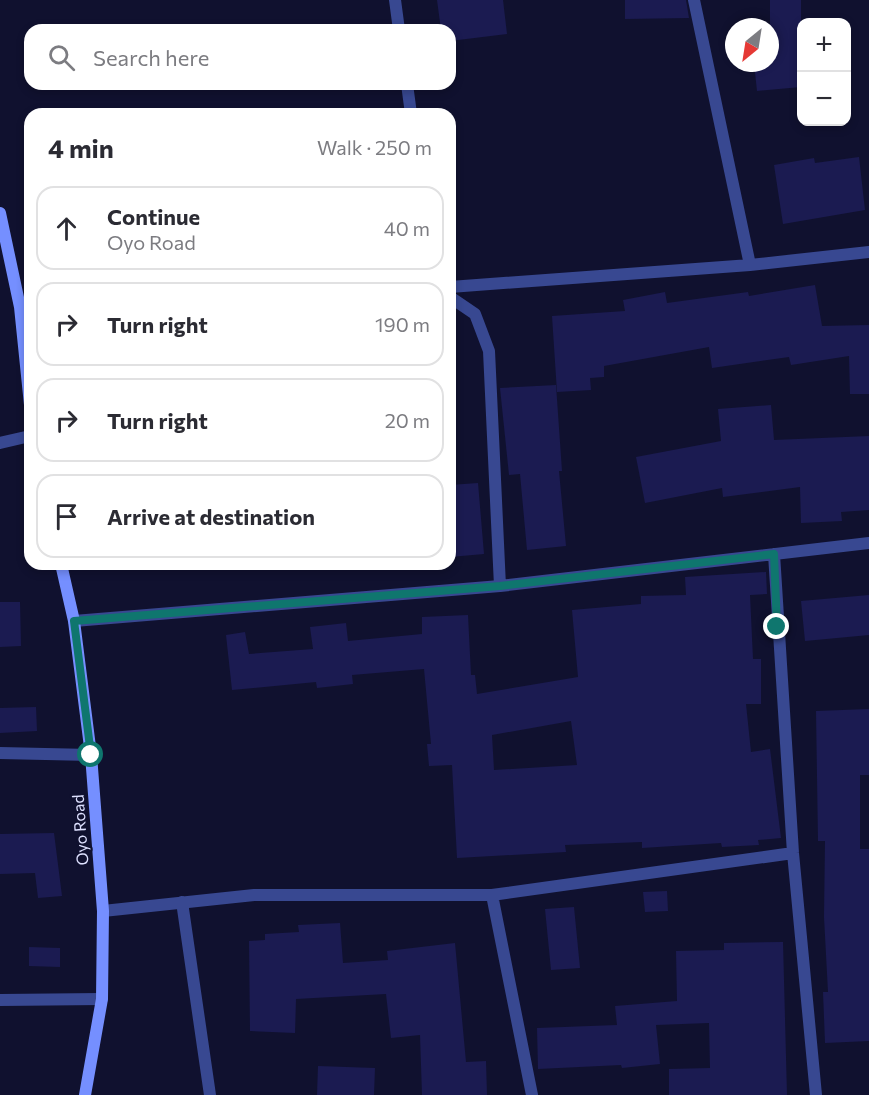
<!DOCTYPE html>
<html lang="en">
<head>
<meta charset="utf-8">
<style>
  :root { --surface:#fff; --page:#f2f2f3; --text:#2b2b33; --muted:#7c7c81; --line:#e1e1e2 }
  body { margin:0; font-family:Commissioner,sans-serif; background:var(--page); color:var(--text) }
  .controls { position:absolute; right:18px; top:18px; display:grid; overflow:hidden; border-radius:12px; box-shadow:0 3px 9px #0003 }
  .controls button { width:54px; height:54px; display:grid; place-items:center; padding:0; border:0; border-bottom:2px solid var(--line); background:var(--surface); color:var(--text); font:30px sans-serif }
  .compass { position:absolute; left:725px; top:18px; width:54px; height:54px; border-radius:50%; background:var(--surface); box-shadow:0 3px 9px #0003; rotate:210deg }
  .stop { position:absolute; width:18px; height:18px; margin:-14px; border:4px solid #0f766e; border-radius:50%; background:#fff }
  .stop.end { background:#0f766e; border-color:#fff; box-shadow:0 2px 6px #0008 }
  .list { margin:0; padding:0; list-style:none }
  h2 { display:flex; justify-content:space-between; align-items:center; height:78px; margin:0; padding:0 24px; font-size:26px }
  h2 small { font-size:20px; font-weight:400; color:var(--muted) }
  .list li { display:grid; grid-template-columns:39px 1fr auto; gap:18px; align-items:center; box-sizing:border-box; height:84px; margin:0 12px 12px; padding:0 12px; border:2px solid var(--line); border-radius:18px }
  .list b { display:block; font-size:22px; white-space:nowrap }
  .list p { margin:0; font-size:20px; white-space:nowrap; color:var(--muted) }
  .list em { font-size:20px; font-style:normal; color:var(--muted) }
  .icon { flex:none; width:33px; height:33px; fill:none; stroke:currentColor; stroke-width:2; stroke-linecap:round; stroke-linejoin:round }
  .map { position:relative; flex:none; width:869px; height:1095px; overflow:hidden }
  .search { position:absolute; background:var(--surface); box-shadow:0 3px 9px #0003; left:24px; top:24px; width:432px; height:66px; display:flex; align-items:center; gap:15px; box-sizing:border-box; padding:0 21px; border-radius:18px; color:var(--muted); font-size:22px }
  .panel { position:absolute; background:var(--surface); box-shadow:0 3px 9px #0003; left:24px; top:108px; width:432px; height:462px; border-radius:18px }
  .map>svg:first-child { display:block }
  .building { fill:#1b1b51; fill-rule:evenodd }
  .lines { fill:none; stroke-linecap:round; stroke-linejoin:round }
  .street { stroke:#384891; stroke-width:12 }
  .secondary { stroke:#758fff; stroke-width:12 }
  .route { stroke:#0f766e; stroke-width:8 }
  .labels { text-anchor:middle; stroke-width:4.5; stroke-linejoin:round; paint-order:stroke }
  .street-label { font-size:16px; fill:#dee1ff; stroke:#10112f }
</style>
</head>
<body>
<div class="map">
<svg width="869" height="1095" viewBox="0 0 869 1095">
  <rect width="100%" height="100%" fill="#10112f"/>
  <!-- building -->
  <path class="building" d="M 437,0 L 503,0 L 507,34 L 450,41 L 450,30 L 441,30 Z
    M 625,0 L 686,0 L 689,18 L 625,19 Z
    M 770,0 L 801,0 L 801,87 L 757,91 L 754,63 L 770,63 Z
    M 859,157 L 865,210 L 783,224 L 774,165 L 814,158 L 815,163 Z
    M 815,285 L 822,326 L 869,325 L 869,394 L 850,394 L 849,356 L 791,365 L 789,357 L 712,368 L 709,347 L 604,366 L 604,377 L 590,378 L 591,390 L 557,392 L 552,316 L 625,311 L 623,300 L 665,292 L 667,303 L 748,292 L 749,296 Z
    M 556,385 L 562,471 L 559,471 L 566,546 L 527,550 L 520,474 L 509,475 L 500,388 Z
    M 771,405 L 774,440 L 869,436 L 869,510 L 841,512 L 842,521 L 801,523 L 800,487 L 723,497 L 722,488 L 645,503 L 636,457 L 721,441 L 718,409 Z
    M 478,483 L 484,554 L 450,557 L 450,485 Z
    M 766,572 L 767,594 L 750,595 L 753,659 L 761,659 L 761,704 L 746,704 L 751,752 L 770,749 L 781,838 L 758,840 L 759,845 L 722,847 L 721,843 L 642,848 L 642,842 L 565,845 L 566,852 L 457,858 L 452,765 L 429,766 L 427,744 L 431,744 L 424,669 L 352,675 L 353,684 L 317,688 L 316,682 L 232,690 L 226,635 L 245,632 L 249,654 L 313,649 L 310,627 L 346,623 L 348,641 L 422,634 L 422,617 L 468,615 L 471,675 L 475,675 L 477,694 L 578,677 L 572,610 L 641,604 L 641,596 L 686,595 L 685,577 ZM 571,721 L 577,765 L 494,770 L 492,735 Z
    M 869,595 L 869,635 L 805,641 L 801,601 Z
    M 0,602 L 20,602 L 21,646 L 0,647 Z
    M 36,707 L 37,731 L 0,733 L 0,708 Z
    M 869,709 L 869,775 L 860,775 L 860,849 L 869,849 L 869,1041 L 825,1043 L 823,992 L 828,992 L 824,917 L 825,841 L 818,841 L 816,711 Z
    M 54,833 L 62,896 L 38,898 L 35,873 L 0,874 L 0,834 Z
    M 667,891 L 668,911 L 645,912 L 643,892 Z
    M 574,907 L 580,968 L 551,970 L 545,909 Z
    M 340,923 L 343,963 L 388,960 L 387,951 L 455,943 L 466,1062 L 486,1061 L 487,1095 L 422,1095 L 420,1035 L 391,1038 L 386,994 L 296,999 L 295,1033 L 250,1031 L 249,941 L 265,940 L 265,934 L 299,932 L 298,925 Z
    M 783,942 L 787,1095 L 669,1095 L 669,1069 L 710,1068 L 709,1023 L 656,1025 L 660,1064 L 622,1068 L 621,1065 L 538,1069 L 537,1028 L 617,1025 L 615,1006 L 677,1001 L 676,951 L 724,950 L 724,943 Z
    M 29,947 L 60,948 L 60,967 L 29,966 Z
    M 318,1066 L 375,1068 L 374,1095 L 317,1095 Z"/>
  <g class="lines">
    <!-- street -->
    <path class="street" d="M 395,0 L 399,30
      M 694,0 L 750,265
      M 407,84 L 411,114
      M 450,287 L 750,265 L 869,252
      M 450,297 L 475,314 L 489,351 L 500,586
      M 0,443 L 30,436
      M 774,554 L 793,853 L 816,1095
      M 74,621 L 500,586 L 869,543
      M 0,753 L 91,755
      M 492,895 L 532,1095
      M 182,902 L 210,1095
      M 103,911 L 254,895 L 492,895 L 793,853
      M 0,1000 L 102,999"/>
    <!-- secondary -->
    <path class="secondary" d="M 0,213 L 20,307 L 30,405
      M 61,564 L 74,621 L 91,755 L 103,911 L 102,999 L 85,1095"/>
  </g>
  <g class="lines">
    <!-- route -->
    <path class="route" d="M 91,755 L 74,621 L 500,586 L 774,554 L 777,627"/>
  </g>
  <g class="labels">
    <!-- street labels -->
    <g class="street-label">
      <text transform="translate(80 830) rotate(-94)" y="6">Oyo Road</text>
    </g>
  </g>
</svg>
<div class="controls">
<button>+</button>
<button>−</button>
</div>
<svg class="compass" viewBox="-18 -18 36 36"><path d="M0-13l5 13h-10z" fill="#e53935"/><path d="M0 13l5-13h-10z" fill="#7c7c81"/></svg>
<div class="stop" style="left:91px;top:755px"></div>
<div class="stop end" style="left:777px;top:627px"></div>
<div class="search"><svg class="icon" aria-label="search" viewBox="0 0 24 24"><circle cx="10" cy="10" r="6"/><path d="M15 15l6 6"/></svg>Search here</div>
<section class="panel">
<h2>4 min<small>Walk · 250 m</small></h2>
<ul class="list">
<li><svg class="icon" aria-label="ahead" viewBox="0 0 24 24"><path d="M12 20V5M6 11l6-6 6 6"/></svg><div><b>Continue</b><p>Oyo Road</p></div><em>40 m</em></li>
<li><svg class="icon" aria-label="right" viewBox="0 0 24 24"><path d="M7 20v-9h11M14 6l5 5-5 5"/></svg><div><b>Turn right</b></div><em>190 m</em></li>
<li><svg class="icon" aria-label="right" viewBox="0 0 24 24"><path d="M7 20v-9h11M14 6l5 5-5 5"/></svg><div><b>Turn right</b></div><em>20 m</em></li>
<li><svg class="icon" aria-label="arrive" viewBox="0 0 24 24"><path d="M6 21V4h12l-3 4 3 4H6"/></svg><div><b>Arrive at destination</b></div></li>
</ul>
</section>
</div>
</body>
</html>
